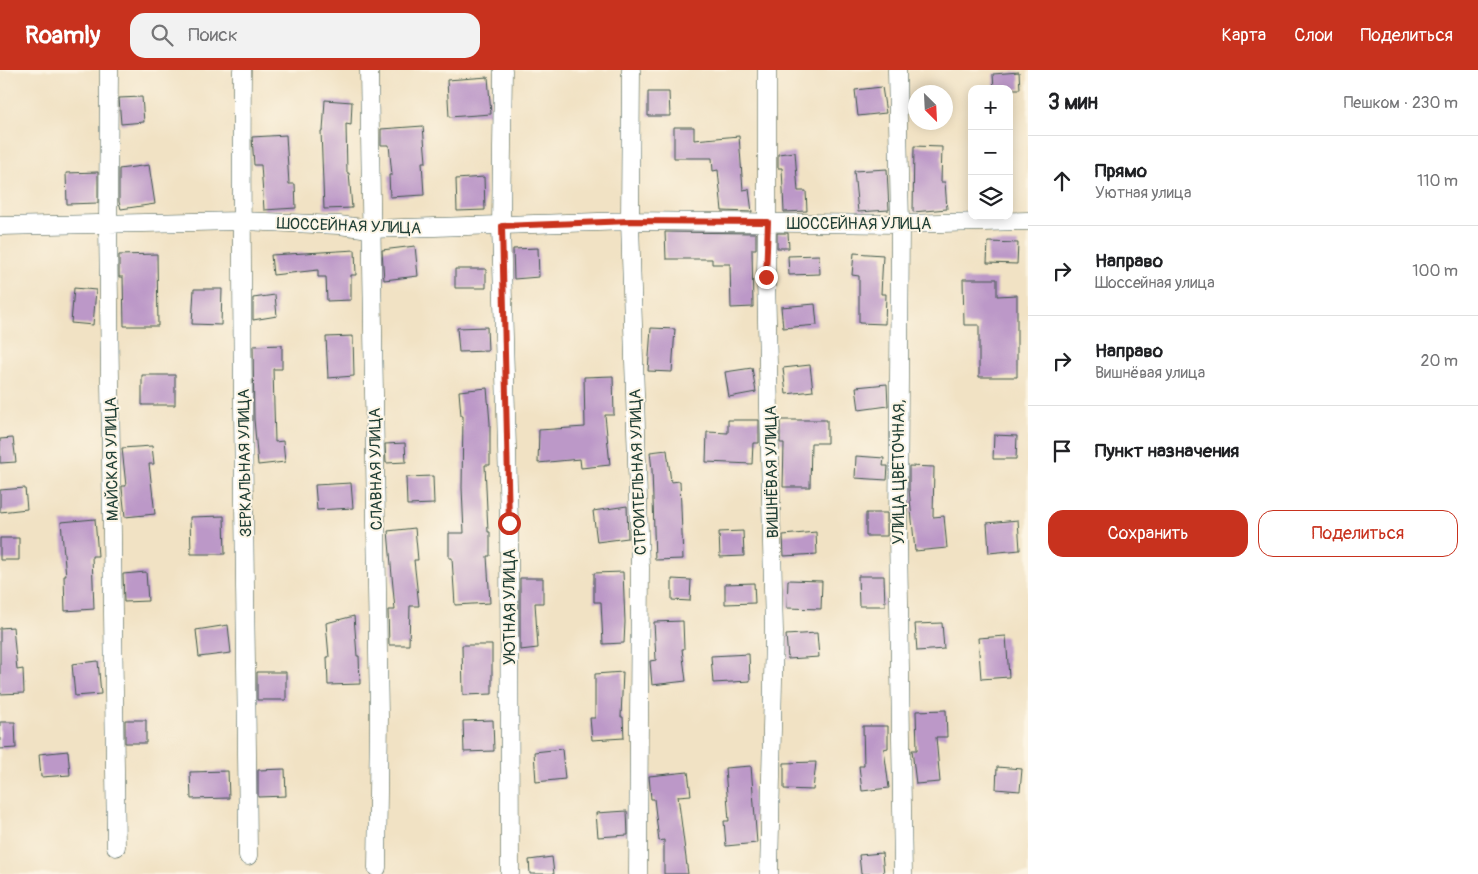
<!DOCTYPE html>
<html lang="ru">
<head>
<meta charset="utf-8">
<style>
  :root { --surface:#fff; --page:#f2f2f2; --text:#202124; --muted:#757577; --line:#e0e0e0; --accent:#c8321e }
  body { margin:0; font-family:Pangolin,sans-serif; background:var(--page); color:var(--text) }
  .controls { position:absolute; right:15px; top:15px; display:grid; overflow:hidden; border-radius:10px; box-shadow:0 2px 12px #0003 }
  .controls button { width:45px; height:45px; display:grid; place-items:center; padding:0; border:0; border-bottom:1px solid var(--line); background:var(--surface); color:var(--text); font:25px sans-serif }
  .compass { position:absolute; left:908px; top:15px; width:45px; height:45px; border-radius:50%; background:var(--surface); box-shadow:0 2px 12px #0003; rotate:156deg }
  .stop { position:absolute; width:15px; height:15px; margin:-11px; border:4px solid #c8321e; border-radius:50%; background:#fff }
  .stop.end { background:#c8321e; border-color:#fff; box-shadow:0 1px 5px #0008 }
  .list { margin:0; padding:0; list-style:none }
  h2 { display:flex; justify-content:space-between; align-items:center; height:65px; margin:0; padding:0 20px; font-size:21px }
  h2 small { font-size:16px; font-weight:400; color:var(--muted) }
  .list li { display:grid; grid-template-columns:32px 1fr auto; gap:15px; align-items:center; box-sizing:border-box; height:90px; padding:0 20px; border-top:1px solid var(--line) }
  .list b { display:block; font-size:19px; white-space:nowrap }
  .list p { margin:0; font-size:16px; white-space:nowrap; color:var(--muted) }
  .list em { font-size:16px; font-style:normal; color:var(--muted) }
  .actions { display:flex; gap:10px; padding:15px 20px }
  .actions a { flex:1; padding:11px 0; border:1px solid var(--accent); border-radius:15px; text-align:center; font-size:18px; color:var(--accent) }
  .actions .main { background:var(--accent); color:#fff }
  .icon { flex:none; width:28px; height:28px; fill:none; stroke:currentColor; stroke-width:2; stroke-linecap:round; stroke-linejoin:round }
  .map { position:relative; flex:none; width:1028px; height:804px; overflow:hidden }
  header { display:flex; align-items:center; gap:30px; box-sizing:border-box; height:70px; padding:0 25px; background:var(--accent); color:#fff }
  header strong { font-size:24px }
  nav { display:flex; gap:28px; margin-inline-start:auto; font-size:18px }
  .search { width:350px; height:45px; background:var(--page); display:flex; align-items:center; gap:12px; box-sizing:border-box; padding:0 18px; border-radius:15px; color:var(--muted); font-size:19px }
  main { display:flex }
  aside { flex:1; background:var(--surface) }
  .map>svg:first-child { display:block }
  .building { fill:#bc98c8 }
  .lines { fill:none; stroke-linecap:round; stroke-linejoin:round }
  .minor-casing { stroke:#3e564a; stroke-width:19 }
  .minor { stroke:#fff; stroke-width:18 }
  .route { stroke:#c8321e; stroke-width:6 }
  .labels { text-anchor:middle; stroke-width:4; stroke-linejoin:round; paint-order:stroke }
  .street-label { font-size:16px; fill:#1f3d34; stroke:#fcf5e5 }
</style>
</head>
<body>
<header>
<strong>Roamly</strong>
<div class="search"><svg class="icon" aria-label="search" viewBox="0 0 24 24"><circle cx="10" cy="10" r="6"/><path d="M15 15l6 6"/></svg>Поиск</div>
<nav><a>Карта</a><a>Слои</a><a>Поделиться</a></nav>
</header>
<main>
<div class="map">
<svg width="1028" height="804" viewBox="0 0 1028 804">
  <rect width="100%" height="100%" fill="#fcf5e5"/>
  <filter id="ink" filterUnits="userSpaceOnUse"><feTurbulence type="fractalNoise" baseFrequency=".02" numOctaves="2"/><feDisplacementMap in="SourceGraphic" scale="10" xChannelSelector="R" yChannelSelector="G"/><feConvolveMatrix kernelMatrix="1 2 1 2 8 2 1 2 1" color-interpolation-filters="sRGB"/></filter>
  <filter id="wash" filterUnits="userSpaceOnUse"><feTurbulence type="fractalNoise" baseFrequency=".0096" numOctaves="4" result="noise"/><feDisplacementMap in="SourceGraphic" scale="20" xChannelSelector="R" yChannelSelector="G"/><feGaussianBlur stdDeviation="1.12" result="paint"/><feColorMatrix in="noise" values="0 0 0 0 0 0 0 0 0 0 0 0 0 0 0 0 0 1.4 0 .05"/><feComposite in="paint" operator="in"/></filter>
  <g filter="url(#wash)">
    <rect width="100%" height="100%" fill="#f1e2c4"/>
    <g id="blocks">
      <!-- building -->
      <path class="building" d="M 1019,2 L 1020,19 L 994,19 L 993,4 Z
        M 488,7 L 491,44 L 449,47 L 447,10 Z
        M 882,17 L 886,43 L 858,46 L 855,20 Z
        M 648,22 L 669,22 L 670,46 L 648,46 Z
        M 142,27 L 144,52 L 121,54 L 119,28 Z
        M 325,30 L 352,32 L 351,55 L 346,54 L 347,103 L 349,103 L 352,138 L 324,139 L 321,61 L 323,61 Z
        M 423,56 L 426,92 L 422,92 L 424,125 L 390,127 L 389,105 L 392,105 L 389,75 L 381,75 L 381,59 Z
        M 674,57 L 694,57 L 694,70 L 739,66 L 743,120 L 749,119 L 752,142 L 722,141 L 718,100 L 713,101 L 712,88 L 674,88 Z
        M 286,65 L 289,114 L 295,114 L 296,138 L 264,140 L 261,95 L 254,95 L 252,67 Z
        M 914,76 L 942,77 L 941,112 L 945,112 L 947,139 L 913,142 Z
        M 795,82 L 798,121 L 806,121 L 807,141 L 784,142 L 782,98 L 778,98 L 778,84 Z
        M 149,95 L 155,134 L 121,139 L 119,132 L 119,99 Z
        M 887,99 L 889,140 L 858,142 L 854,101 Z
        M 98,102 L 98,133 L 67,134 L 66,103 Z
        M 484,107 L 485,140 L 457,141 L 456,109 Z
        M 665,162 L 756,163 L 756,179 L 752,179 L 753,237 L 731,238 L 730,194 L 712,194 L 712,189 L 666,189 Z
        M 777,163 L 788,163 L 789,178 L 777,178 Z
        M 988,172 L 1018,173 L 1017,194 L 987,193 Z
        M 415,176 L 418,206 L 384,210 L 382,180 Z
        M 538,178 L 539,207 L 514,209 L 513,179 Z
        M 355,180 L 356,205 L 351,205 L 351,230 L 327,231 L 326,207 L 318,207 L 318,200 L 273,205 L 271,185 Z
        M 854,183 L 883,185 L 881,224 L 886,224 L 885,254 L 859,253 L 859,206 L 852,205 Z
        M 157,184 L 158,256 L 124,256 L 123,207 L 119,207 L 119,185 Z
        M 819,185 L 820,204 L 789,205 L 788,186 Z
        M 455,199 L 486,199 L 486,218 L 455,218 Z
        M 963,209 L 997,209 L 997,226 L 1017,225 L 1017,307 L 979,307 L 979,255 L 964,255 Z
        M 74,218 L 96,220 L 93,255 L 71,253 Z
        M 194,219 L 222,219 L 221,255 L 192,254 Z
        M 275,225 L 277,246 L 253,250 L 253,228 Z
        M 815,234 L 817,255 L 783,258 L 781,237 Z
        M 487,257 L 488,281 L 459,282 L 457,258 Z
        M 651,258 L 675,259 L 672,302 L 648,301 Z
        M 353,266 L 354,306 L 328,308 L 326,267 Z
        M 282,275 L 282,299 L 273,299 L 275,372 L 283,371 L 285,392 L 258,395 L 254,349 L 253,276 Z
        M 810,295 L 813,321 L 786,324 L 783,298 Z
        M 752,298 L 756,322 L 729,327 L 725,302 Z
        M 142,305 L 175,305 L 175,335 L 142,335 Z
        M 613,306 L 614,345 L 605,345 L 610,395 L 581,398 L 580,389 L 538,393 L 539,360 L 585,357 L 584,307 Z
        M 887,314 L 888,336 L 859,340 L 856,317 Z
        M 487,318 L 490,353 L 490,395 L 485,395 L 488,462 L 490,462 L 490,486 L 487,486 L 490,533 L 455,535 L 452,488 L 449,488 L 449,463 L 464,463 L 462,418 L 463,346 L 461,346 L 459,321 Z
        M 728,350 L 759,350 L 759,373 L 753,373 L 752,394 L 706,392 L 707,362 L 728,363 Z
        M 780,350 L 827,350 L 827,373 L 811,373 L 810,417 L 783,417 L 784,373 L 780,373 Z
        M 994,365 L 1017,366 L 1016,389 L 993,389 Z
        M 13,368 L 16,392 L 0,393 L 0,369 Z
        M 405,373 L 406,392 L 386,393 L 385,374 Z
        M 152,376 L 154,394 L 149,394 L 155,444 L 125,447 L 122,418 L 122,416 L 126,416 L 122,378 Z
        M 667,380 L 671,412 L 680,411 L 683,489 L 655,490 L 652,400 L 650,382 Z
        M 856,386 L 884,388 L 883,396 L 888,396 L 887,410 L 855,408 Z
        M 909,396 L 934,397 L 933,447 L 944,446 L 947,478 L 915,481 L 909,419 Z
        M 433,406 L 434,434 L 407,435 L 406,407 Z
        M 351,413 L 353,438 L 317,440 L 315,415 Z
        M 25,418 L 27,439 L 0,442 L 0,420 Z
        M 627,436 L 628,468 L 597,472 L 593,441 Z
        M 866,443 L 887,443 L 887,466 L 866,466 Z
        M 224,446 L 225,484 L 191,484 L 190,447 Z
        M 95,449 L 98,486 L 92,486 L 94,539 L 65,541 L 64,506 L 66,506 L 61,452 Z
        M 1018,450 L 1020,480 L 989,483 L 987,453 Z
        M 415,458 L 418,490 L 414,490 L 419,536 L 410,536 L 409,575 L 389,575 L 388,540 L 395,540 L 388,461 Z
        M 743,461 L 744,486 L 720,487 L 719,462 Z
        M 816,462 L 817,484 L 784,486 L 783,465 Z
        M 0,468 L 19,468 L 19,490 L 0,490 Z
        M 146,502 L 148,531 L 124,532 L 123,504 Z
        M 623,502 L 625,552 L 624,573 L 603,574 L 601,532 L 594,532 L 594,503 Z
        M 858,506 L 884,506 L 885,536 L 859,536 Z
        M 520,508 L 543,508 L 543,533 L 535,533 L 538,578 L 520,580 Z
        M 672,509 L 691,510 L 690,531 L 672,530 Z
        M 788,510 L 822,511 L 821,539 L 787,538 Z
        M 754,513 L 755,533 L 725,534 L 725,514 Z
        M 354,546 L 357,586 L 359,586 L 360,614 L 328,615 L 327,587 L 329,587 L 326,553 Z
        M 683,551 L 684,579 L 682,579 L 686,611 L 652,615 L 650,591 L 656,590 L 654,552 Z
        M 942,553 L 944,579 L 917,581 L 915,554 Z
        M 228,555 L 231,583 L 199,587 L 196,560 Z
        M 13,557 L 17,600 L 23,599 L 24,623 L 0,624 L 0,558 Z
        M 817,563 L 819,587 L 788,589 L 786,565 Z
        M 1006,566 L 1009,607 L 981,609 L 978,568 Z
        M 462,575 L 492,575 L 492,624 L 463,625 Z
        M 749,584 L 750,611 L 713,613 L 711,586 Z
        M 98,591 L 101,624 L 75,626 L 72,594 Z
        M 257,602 L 286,602 L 286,630 L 257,630 Z
        M 623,602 L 621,647 L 623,647 L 624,668 L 592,670 L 590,648 L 595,648 L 595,604 Z
        M 946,640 L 947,667 L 936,667 L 940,712 L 916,714 L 912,680 L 917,680 L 916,641 Z
        M 125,650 L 146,650 L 146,673 L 125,673 Z
        M 493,650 L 494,681 L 464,682 L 463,651 Z
        M 0,652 L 15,652 L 16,678 L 0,679 Z
        M 863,656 L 888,656 L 888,678 L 884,679 L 889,718 L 862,721 L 859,696 L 864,696 Z
        M 562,679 L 565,709 L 536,712 L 534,682 Z
        M 68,681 L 70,705 L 41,707 L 39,684 Z
        M 816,692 L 813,720 L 784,719 L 784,693 Z
        M 751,696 L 757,773 L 726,776 L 724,751 L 729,751 L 725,698 Z
        M 997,697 L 1022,699 L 1020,721 L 996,719 Z
        M 285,699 L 286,726 L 258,727 L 258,700 Z
        M 228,701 L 229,728 L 191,729 L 190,702 Z
        M 688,702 L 691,725 L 678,726 L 688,804 L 664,804 L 664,770 L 659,771 L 654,729 L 651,729 L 649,706 Z
        M 627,741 L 628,765 L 598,767 L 596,743 Z
        M 882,783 L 884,804 L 861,804 L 859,785 Z
        M 552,787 L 554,804 L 530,804 L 529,790 Z"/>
    </g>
  </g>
  <g filter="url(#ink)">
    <use href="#blocks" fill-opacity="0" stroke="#3e564a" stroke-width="1"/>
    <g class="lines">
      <!-- minor casing -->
      <g class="minor-casing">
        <path id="minor" d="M 109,0 L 108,154 L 116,777
          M 242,0 C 240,262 246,524 248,786
          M 369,0 L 379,647 L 377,798
          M 503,0 L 501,156 L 509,453 L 510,804
          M 631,0 L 630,151 L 640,498 L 638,804
          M 767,0 L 767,152 L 766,207 L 774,562 L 769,804
          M 897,0 L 900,154 L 898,463 L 903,804
          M 0,156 L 241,151 L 339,155 L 370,159 L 630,151 L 900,154 L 1028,151"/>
      </g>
      <!-- minor -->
      <use href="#minor" class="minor"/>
    </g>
  </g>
  <g class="lines" filter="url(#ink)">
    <!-- route -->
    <path class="route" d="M 509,453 L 502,156 L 630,151 L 768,152 L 766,207"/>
  </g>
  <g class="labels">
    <!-- street labels -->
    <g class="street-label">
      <text x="859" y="159">ШОССЕЙНАЯ УЛИЦА</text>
      <text transform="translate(349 155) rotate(2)" y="6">ШОССЕЙНАЯ УЛИЦА</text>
      <text transform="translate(111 389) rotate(-91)" y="6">МАЙСКАЯ УЛИЦА</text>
      <text transform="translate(244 393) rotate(-91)" y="6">ЗЕРКАЛЬНАЯ УЛИЦА</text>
      <text transform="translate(375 399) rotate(-91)" y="6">СЛАВНАЯ УЛИЦА</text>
      <text transform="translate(637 402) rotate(-92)" y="6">СТРОИТЕЛЬНАЯ УЛИЦА</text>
      <text transform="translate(771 402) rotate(-91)" y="6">ВИШНЁВАЯ УЛИЦА</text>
      <text transform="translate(898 402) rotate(-90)" y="6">УЛИЦА ЦВЕТОЧНАЯ,</text>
      <text transform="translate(509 537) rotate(-90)" y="6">УЮТНАЯ УЛИЦА</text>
    </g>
  </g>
</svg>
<div class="controls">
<button>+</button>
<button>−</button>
<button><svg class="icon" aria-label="layers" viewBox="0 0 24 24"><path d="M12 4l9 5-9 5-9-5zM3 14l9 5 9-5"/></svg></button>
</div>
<svg class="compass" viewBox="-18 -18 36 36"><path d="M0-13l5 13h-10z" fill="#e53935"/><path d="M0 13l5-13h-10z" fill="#757577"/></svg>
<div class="stop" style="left:509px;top:453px"></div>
<div class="stop end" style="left:766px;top:207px"></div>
</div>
<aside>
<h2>3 мин<small>Пешком · 230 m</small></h2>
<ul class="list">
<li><svg class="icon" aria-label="ahead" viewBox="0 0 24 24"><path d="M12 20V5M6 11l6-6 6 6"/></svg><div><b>Прямо</b><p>Уютная улица</p></div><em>110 m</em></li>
<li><svg class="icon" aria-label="right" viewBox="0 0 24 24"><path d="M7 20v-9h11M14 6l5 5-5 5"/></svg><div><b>Направо</b><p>Шоссейная улица</p></div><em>100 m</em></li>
<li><svg class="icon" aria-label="right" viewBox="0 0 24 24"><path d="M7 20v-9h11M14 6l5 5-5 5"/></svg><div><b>Направо</b><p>Вишнёвая улица</p></div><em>20 m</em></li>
<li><svg class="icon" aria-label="arrive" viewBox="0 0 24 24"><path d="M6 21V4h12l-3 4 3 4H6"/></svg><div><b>Пункт назначения</b></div></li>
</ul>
<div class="actions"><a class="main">Сохранить</a><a>Поделиться</a></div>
</aside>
</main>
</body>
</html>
